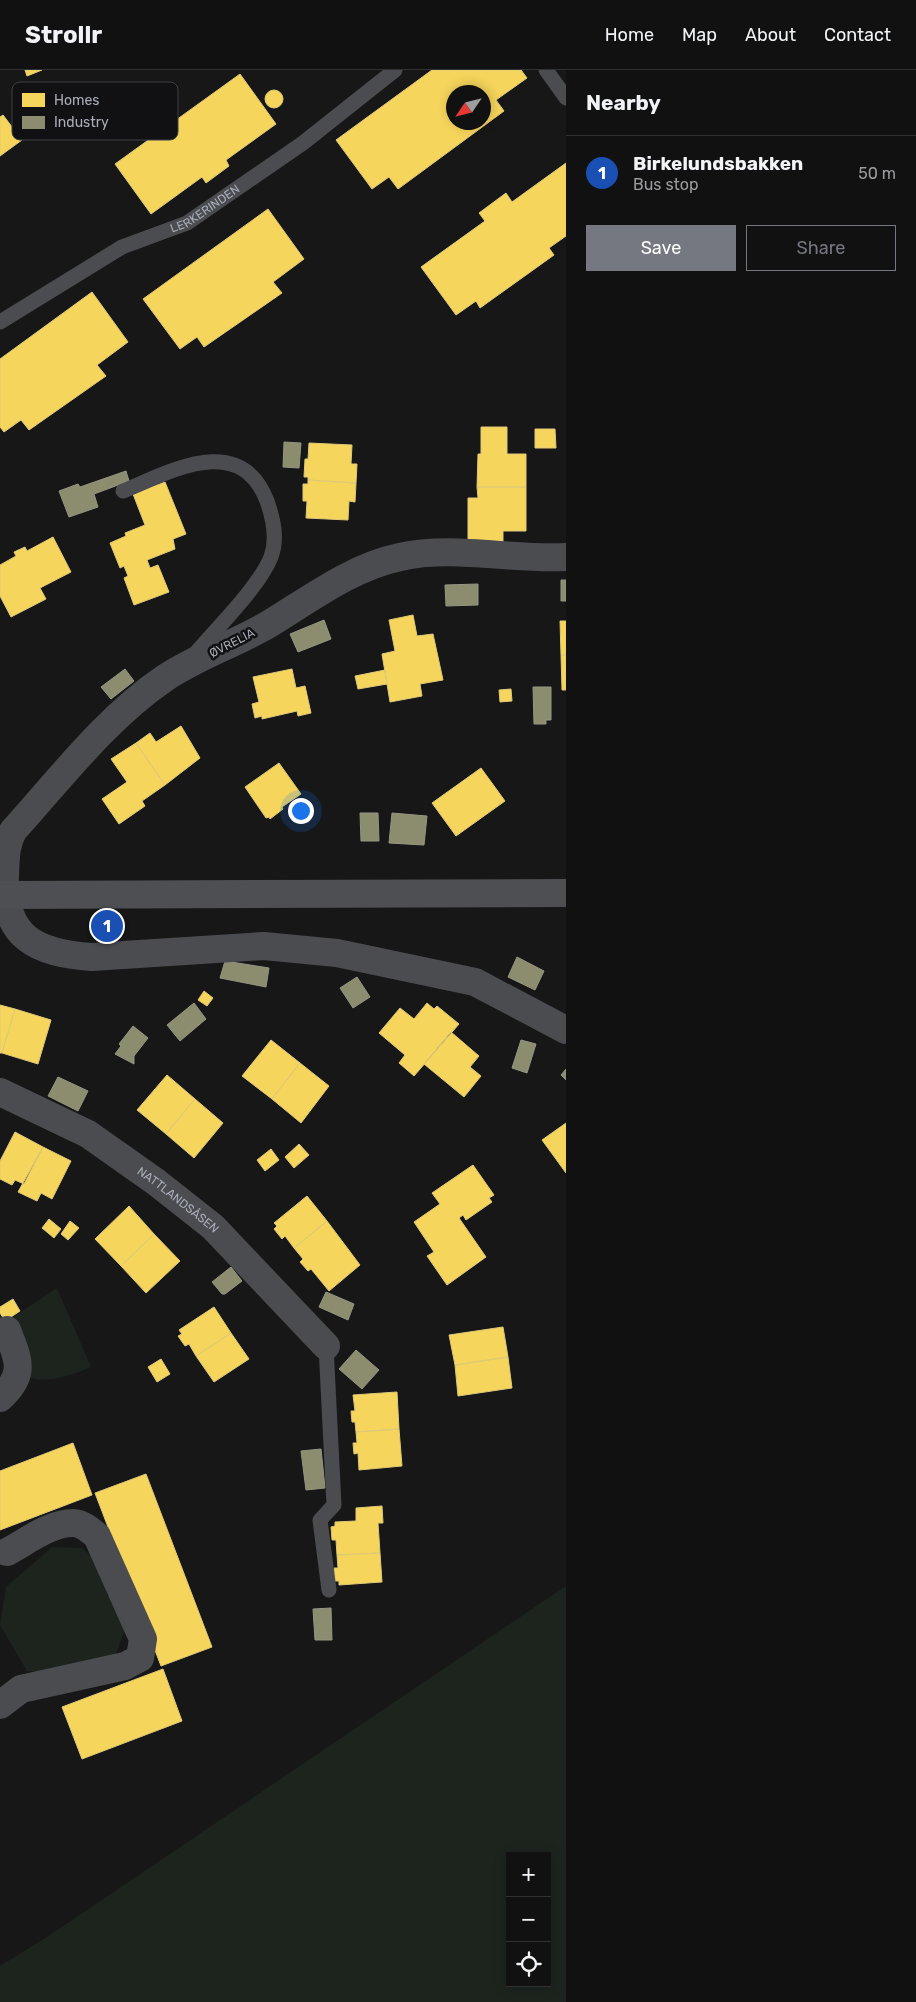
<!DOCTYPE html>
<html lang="en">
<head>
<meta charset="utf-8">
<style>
  :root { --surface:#111; --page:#1e1f1f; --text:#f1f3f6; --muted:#9c9d9f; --line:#303131; --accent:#757880 }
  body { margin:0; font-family:Rubik,sans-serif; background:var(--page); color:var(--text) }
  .controls { position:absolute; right:15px; bottom:15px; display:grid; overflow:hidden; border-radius:0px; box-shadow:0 2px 12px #0003 }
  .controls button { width:45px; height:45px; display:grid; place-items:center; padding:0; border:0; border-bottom:1px solid var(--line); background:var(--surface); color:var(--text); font:25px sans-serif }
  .compass { position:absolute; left:446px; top:15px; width:45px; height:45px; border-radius:50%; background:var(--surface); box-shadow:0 2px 12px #0003; rotate:235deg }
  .you { position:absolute; left:300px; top:740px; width:18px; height:18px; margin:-12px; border:4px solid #fff; border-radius:50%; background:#1a73e8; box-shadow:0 0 0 8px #1a73e833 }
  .badge { display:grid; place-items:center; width:32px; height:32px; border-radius:50%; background:var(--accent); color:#fff; font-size:16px; font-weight:700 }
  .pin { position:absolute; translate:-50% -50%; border:2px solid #fff; box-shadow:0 1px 5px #0006 }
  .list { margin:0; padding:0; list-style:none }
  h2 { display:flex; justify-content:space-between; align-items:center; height:65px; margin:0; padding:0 20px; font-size:21px }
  h2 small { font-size:16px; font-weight:400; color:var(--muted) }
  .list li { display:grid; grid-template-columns:32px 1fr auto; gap:15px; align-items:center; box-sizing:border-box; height:75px; padding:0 20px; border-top:1px solid var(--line) }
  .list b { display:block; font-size:19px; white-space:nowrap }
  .list p { margin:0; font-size:16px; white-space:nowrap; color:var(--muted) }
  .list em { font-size:16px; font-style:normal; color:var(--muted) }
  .actions { display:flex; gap:10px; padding:15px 20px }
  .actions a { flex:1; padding:11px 0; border:1px solid var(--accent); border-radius:0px; text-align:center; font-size:18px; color:var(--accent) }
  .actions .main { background:var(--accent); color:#fff }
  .icon { flex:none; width:28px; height:28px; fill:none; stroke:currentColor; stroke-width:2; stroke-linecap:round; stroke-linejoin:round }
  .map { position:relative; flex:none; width:566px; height:1932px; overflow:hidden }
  header { display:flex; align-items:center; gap:30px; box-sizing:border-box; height:70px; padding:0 25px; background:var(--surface); border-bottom:1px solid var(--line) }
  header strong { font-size:24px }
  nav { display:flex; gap:28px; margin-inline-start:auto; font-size:18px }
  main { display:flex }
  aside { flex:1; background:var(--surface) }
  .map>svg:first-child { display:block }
  .green { fill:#1d241e; fill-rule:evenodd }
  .homes { fill:#f6d55c; stroke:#dfc978; fill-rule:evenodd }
  .industry { fill:#8c8c6e; stroke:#949684 }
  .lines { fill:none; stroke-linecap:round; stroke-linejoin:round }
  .lane { stroke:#4b4c50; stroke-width:15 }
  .street { stroke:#4b4c50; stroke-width:28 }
  .primary { stroke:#4d4f52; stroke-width:28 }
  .labels { text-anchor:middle; stroke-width:5; stroke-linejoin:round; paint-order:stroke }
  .street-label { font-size:12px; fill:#a8adb8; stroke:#111113 }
  .key { fill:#111113; stroke:#3e4045; stroke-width:1 }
  .key-label { font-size:14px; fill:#a8adb8 }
</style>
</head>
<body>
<header>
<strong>Strollr</strong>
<nav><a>Home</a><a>Map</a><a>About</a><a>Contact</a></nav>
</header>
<main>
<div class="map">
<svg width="566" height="1932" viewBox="0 0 566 1932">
  <rect width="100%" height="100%" fill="#171717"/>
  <!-- green -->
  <path class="green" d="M 57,1218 L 91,1297 C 65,1307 32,1321 11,1294 C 5,1286 3,1267 0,1256 Z
    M 52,1477 L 82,1478 L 101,1495 L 107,1525 L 130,1546 L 114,1589 L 66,1603 L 27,1601 L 0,1555 L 6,1517 Z
    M 566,1516 L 566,1932 L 0,1932 L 0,1896 L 47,1867 ZM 510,1786 L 547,1786 L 547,1913 L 510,1913 Z"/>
  <!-- homes -->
  <path class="homes" d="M 25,0 L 42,0 L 27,6 Z
    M 432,0 L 521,0 L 527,8 L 496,30 L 504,41 L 398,119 L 389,107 L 372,119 L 336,70 ZM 453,22 L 483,22 L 483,52 L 453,52 Z
    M 240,4 L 276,54 L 226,90 L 229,96 L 206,113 L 202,107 L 151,144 L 115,94 Z
    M265 29a9 9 0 1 1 18 0a9 9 0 1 1-18 0Z
    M 3,45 L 22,70 L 0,86 L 0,47 Z
    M 566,93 L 566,166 L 549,178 L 554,185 L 480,238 L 476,231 L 456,245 L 421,197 L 485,151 L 479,143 L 506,123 L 512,132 Z
    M 268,139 L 304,189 L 273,212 L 282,223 L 204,277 L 197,267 L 180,279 L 143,229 Z
    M 92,222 L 128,272 L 97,295 L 106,306 L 29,360 L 21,350 L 4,362 L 0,357 L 0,289 Z
    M 481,357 L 507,357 L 507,384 L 526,384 L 526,417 L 477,417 L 478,384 L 481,384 Z
    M 535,359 L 555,359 L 556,378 L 535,378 Z
    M 309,373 L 352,375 L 351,394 L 357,394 L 356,413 L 308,410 L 308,407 L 304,407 L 305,389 L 308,389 Z
    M 308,410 L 356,413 L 355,432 L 349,431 L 348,450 L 306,448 L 307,431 L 303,431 L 303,414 L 308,414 Z
    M 165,412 L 186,464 L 173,469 L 175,479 L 147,490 L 150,498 L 158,495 L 169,522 L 134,535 L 124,508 L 128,506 L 124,496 L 120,498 L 110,473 L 126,466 L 125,463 L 145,455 L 133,424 Z
    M 477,417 L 526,417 L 526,461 L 503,461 L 503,474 L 468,474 L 468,428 L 478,428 Z
    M 53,467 L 71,502 L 40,518 L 46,529 L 11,547 L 0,526 L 0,495 L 16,486 L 14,482 L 25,477 L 27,481 Z
    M 413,545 L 417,566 L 433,564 L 443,610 L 420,614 L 422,626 L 390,632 L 382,584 L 395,581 L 389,550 Z
    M 560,551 L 566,551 L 566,585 L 561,585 Z
    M 561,585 L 566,585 L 566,620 L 562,620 Z
    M 292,599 L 296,618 L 305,616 L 311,643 L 298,646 L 297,641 L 262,649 L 262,646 L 255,648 L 252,634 L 259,632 L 253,607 Z
    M 385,600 L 387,614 L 358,619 L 355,606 Z
    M 511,619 L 512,631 L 500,632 L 499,620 Z
    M 181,656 L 200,688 L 165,715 L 136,673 L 150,663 L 156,672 Z
    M 136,673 L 165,715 L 142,731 L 145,736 L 119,754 L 102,729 L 127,712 L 111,689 Z
    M 279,693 L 301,724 L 282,737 L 283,739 L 270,749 L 269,747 L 266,748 L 245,717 Z
    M 481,698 L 505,731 L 456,766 L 432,733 Z
    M 204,921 L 213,928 L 207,936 L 198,930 Z
    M 427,933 L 434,939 L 437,936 L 459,954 L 414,1006 L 399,993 L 405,985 L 379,963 L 400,938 L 414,949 Z
    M 0,935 L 15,939 L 2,983 L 0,983 Z
    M 15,939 L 51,950 L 38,994 L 2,983 Z
    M 451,962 L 479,986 L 470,997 L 481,1006 L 464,1027 L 424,994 Z
    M 271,970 L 300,993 L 272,1029 L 242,1006 Z
    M 300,993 L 329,1016 L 301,1053 L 272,1029 Z
    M 167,1005 L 195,1029 L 166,1064 L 137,1040 Z
    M 195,1029 L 223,1053 L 194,1088 L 166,1064 Z
    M 566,1053 L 566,1103 L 542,1070 Z
    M 15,1062 L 43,1077 L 24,1114 L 15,1110 L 12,1115 L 0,1109 L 0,1091 Z
    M 299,1074 L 309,1085 L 294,1098 L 285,1087 Z
    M 43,1077 L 71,1091 L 52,1129 L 41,1123 L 37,1131 L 18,1122 Z
    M 271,1079 L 279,1090 L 265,1101 L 257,1090 Z
    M 473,1095 L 494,1125 L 489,1128 L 492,1132 L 466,1150 L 463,1145 L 459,1148 L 486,1187 L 447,1215 L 427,1186 L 434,1182 L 414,1152 L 440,1134 L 432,1123 Z
    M 307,1126 L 327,1151 L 294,1178 L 285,1166 L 282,1169 L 274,1159 L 277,1156 L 274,1153 Z
    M 129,1136 L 154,1164 L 121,1196 L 95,1169 Z
    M 49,1149 L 61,1159 L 54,1168 L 42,1158 Z
    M 70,1151 L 79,1158 L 68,1170 L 61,1164 Z
    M 327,1151 L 360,1195 L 329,1221 L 311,1199 L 308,1201 L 300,1192 L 303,1189 L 294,1178 Z
    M 154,1164 L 180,1191 L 146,1223 L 121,1196 Z
    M 13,1229 L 20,1241 L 5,1251 L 0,1243 L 0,1237 Z
    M 214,1237 L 231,1263 L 196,1286 L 189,1274 L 185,1276 L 178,1266 L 182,1264 L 179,1260 Z
    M 503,1257 L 508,1287 L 455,1295 L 449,1265 Z
    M 231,1263 L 249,1289 L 214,1312 L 196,1286 Z
    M 508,1287 L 512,1318 L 458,1326 L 455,1295 Z
    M 161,1289 L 170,1304 L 157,1312 L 148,1297 Z
    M 397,1322 L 399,1359 L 356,1362 L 355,1352 L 352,1352 L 351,1341 L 355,1341 L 353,1325 Z
    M 399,1359 L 402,1396 L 359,1400 L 358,1383 L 354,1384 L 353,1373 L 357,1373 L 356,1362 Z
    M 73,1373 L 92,1425 L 0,1460 L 0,1401 Z
    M 146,1404 L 212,1577 L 161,1596 L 95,1423 Z
    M 382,1436 L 383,1453 L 378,1453 L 380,1483 L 337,1485 L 336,1470 L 332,1470 L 331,1457 L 335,1456 L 335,1452 L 356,1451 L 356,1438 Z
    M 380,1483 L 382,1512 L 339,1515 L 339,1511 L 335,1511 L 334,1498 L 338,1498 L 337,1485 Z
    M 163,1599 L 182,1651 L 82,1689 L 62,1637 Z"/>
  <!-- industry -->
  <path class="industry" d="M 284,372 L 301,373 L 299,398 L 283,397 Z
    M 126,401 L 129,411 L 94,424 L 98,437 L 69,447 L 59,421 L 78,414 L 80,417 Z
    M 561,510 L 566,510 L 566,531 L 561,531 Z
    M 478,514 L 478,535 L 446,536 L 445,515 Z
    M 324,550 L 331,569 L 298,582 L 290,564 Z
    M 125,599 L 134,611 L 111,629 L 101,617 Z
    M 533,617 L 551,617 L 551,650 L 546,650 L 546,654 L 534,654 Z
    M 360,743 L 378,743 L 379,771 L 361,771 Z
    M 392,743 L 427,746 L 424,775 L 389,773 Z
    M 517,887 L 544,901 L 535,920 L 508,907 Z
    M 225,891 L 269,898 L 266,917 L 220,908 Z
    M 357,907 L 370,927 L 353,938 L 340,918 Z
    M 194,933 L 206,949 L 180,971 L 167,955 Z
    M 133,956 L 148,968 L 134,986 L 134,994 L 115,984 L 121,976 L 119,974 Z
    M 521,970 L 536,974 L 527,1003 L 512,998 Z
    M 566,999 L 566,1010 L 561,1005 Z
    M 58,1007 L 88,1021 L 78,1041 L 48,1026 Z
    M 231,1197 L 242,1211 L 225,1224 L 222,1224 L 212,1212 Z
    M 326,1222 L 354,1234 L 348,1250 L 319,1237 Z
    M 356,1280 L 379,1300 L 362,1319 L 339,1299 Z
    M 321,1379 L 325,1418 L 306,1420 L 301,1381 Z
    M 331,1538 L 332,1570 L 315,1570 L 313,1539 Z"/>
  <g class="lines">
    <!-- lane -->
    <g class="lane">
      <path d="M 546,0 L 566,28"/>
      <path id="s1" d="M 0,252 L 122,177 L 187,153 L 303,73 L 395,0"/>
      <path d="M 123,421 C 170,402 240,361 267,431 C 273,448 278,468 271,487 C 259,517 216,559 194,585"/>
      <path d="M 326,1276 L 334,1435 L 320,1450 L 329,1520"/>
    </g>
    <!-- street -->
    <g class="street">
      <path d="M 566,487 C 512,490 452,475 400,487 C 352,497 310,529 269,554 C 235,574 198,586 165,608 C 106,648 60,709 13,761 C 5,777 6,788 5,805 C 3,867 35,883 92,887 L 264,876 L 337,883 L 475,912 L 566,960"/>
      <path id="s2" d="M 0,1022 L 88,1064 L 156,1112 L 213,1157 L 326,1276"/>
      <path d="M 0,1328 C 27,1304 18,1289 7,1260"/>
      <path d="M 0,1635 L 21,1619 L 125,1596 L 140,1588 L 143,1569 L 97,1466 C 90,1460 82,1453 73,1453 C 50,1453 26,1472 7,1482"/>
    </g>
    <!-- primary -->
    <path class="primary" d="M 0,825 L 566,823"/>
  </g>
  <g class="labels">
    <!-- street labels -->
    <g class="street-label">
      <text dy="4" stroke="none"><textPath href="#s1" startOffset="235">LERKERINDEN</textPath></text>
      <text transform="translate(232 573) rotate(-27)" y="4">ØVRELIA</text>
      <text dy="4" stroke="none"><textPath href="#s2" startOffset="209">NATTLANDSÅSEN</textPath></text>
    </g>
  </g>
  <!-- legend -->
  <rect x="12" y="12" width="166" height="58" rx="8" class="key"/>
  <rect x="22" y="23" width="23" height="14" fill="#f6d55c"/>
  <rect x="22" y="46" width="23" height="13" fill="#8c8c6e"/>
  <g class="key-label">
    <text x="54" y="35">Homes</text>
    <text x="54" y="57">Industry</text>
  </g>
</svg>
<div class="controls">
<button>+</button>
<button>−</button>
<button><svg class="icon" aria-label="locate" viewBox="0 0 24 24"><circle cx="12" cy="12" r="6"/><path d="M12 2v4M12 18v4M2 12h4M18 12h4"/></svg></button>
</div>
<svg class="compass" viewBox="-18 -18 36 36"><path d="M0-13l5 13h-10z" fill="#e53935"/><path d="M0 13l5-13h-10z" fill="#9c9d9f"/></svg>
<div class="you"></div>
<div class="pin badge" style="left:107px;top:856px;background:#1a4fb4">1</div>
</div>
<aside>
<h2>Nearby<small></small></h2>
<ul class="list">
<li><span class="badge" style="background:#1a4fb4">1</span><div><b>Birkelundsbakken</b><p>Bus stop</p></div><em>50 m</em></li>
</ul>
<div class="actions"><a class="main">Save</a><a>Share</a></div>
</aside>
</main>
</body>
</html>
